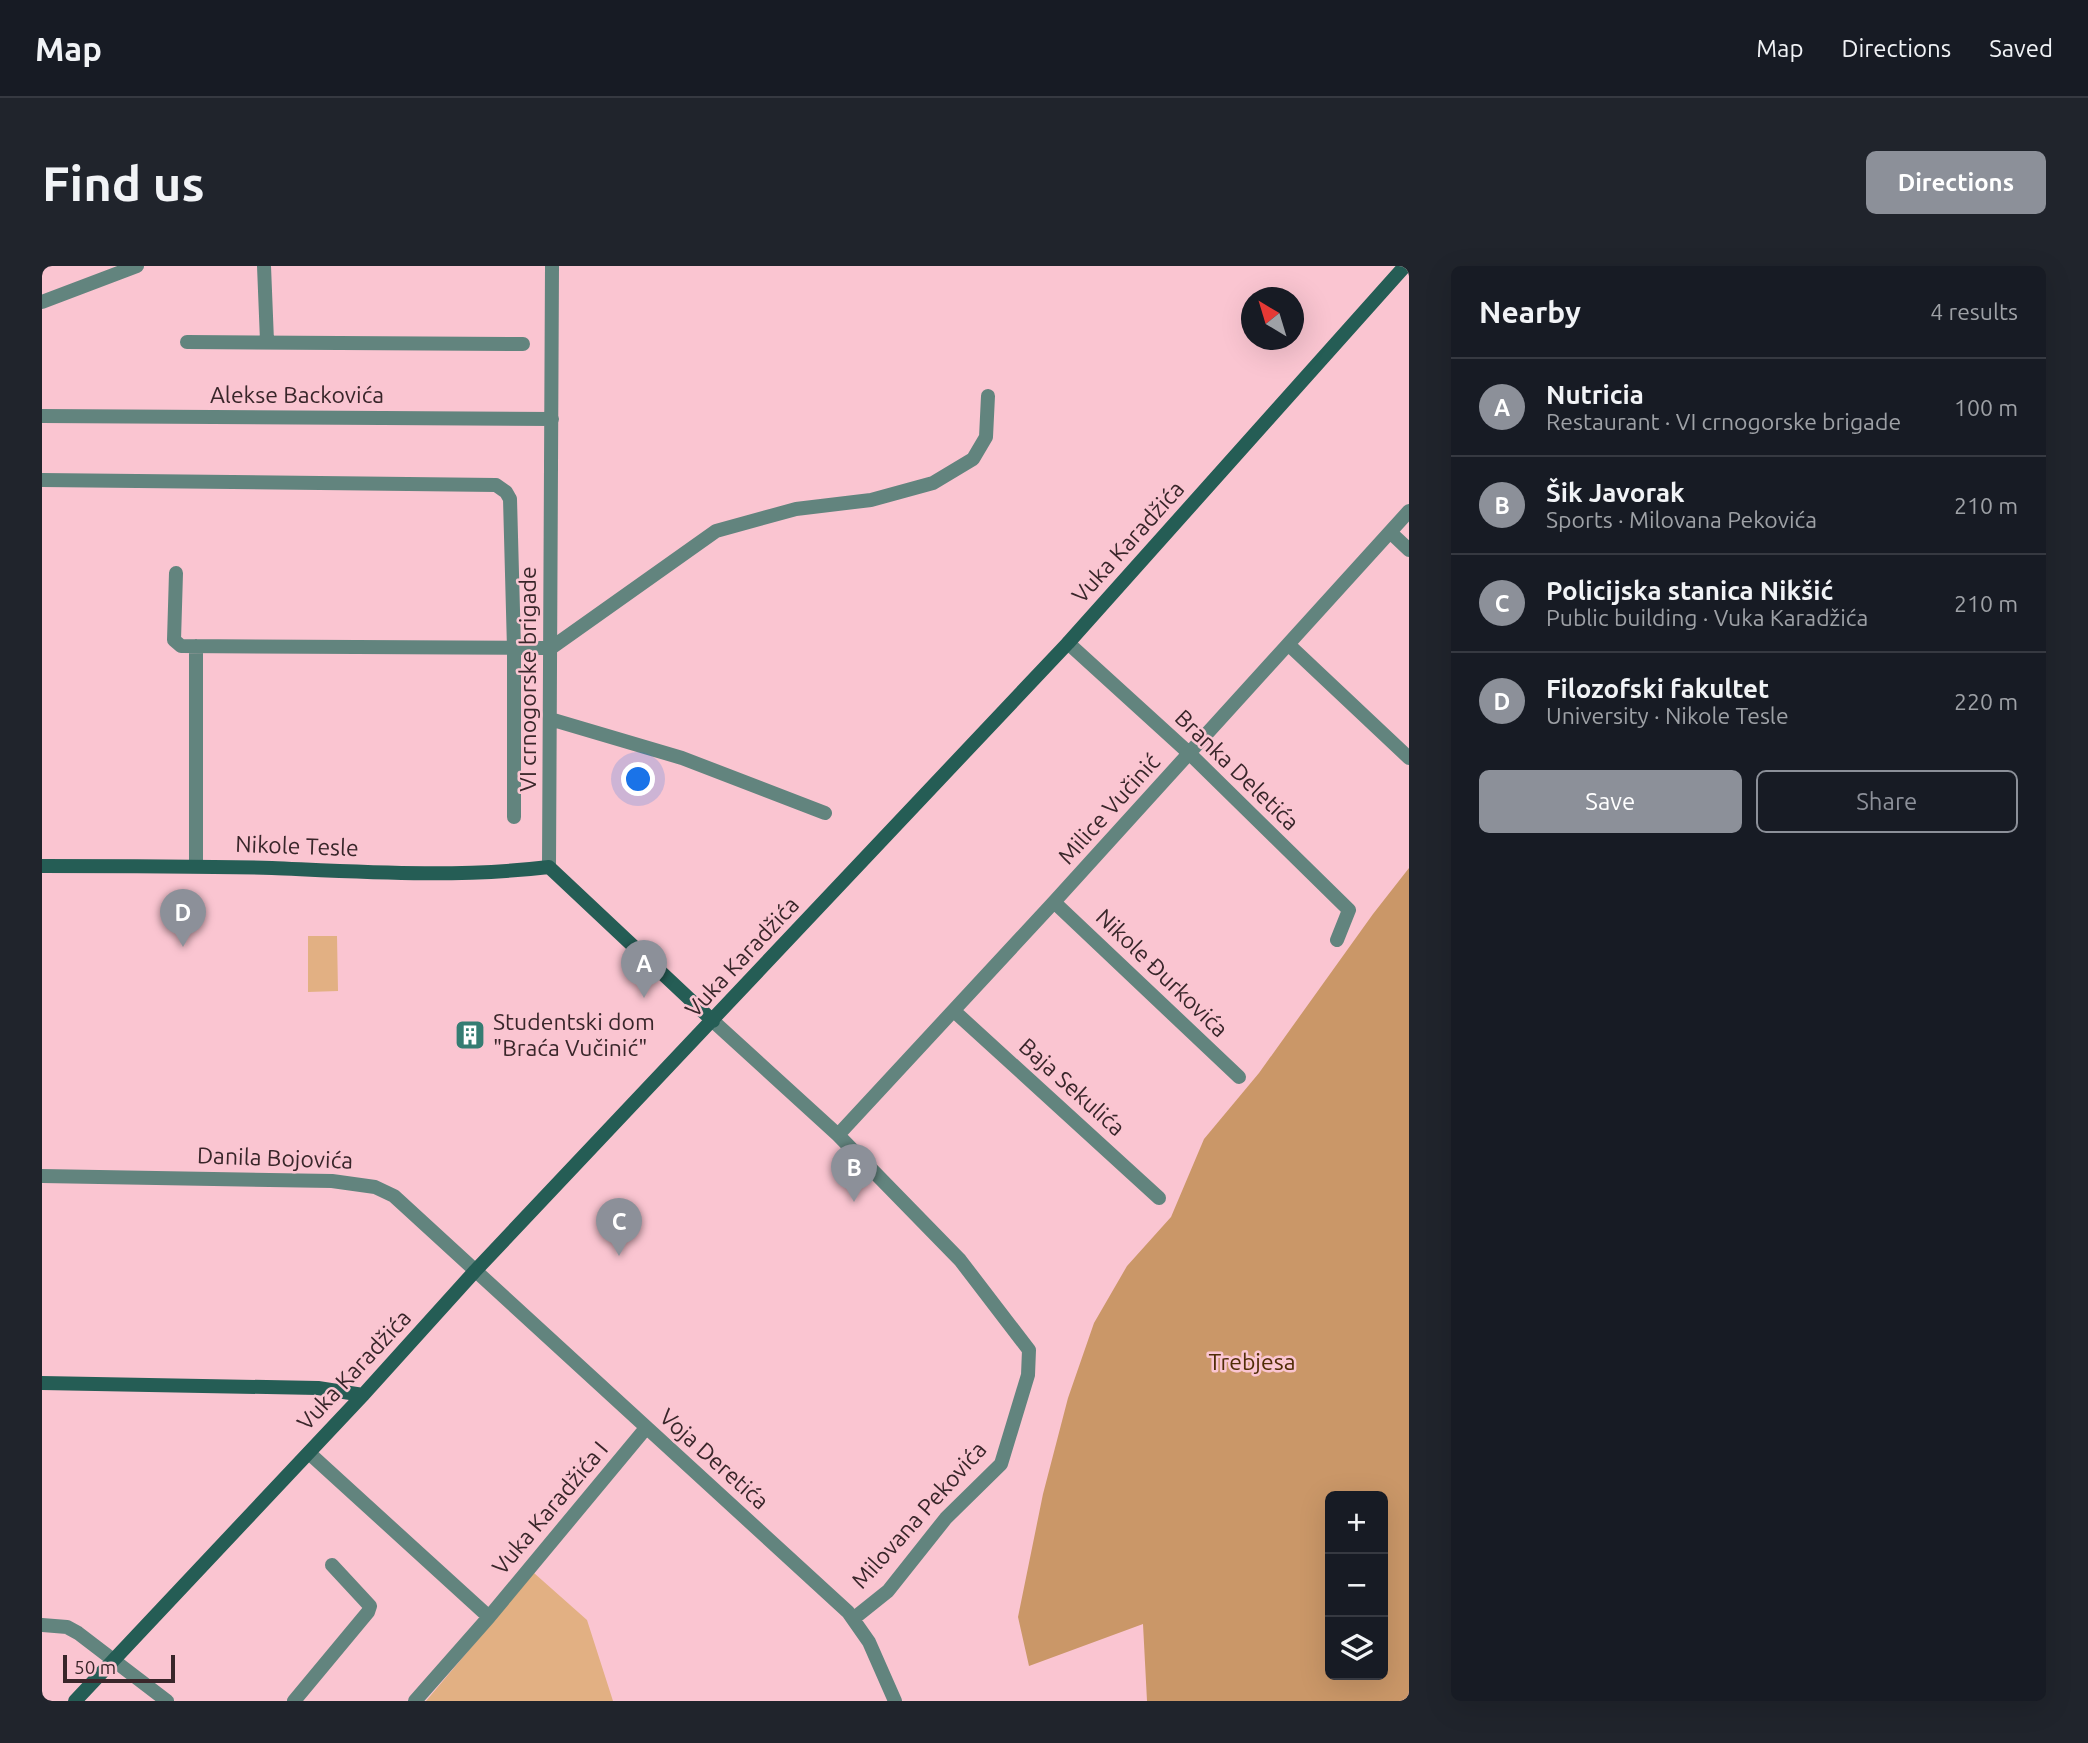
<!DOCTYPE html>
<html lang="en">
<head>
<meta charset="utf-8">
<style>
  :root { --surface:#171b24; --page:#20242c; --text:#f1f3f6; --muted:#9ea1a6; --line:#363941; --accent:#8c9099 }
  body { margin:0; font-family:Ubuntu,sans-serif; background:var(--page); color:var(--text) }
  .controls { position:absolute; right:21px; bottom:21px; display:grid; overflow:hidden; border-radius:10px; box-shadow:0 7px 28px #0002 }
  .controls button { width:63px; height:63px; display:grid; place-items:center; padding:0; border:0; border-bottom:2px solid var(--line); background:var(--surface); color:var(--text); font:35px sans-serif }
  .compass { position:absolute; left:1199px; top:21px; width:63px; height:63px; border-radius:50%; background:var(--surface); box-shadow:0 7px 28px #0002; rotate:322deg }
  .scale { position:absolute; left:21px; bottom:18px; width:112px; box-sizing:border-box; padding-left:7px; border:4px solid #39262a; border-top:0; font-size:19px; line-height:24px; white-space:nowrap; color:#39262a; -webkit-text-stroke:5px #fac5d1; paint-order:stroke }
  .you { position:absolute; left:597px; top:514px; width:24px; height:24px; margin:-18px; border:5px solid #fff; border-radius:50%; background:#1a73e8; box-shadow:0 0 0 10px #1a73e833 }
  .badge { display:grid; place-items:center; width:46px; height:46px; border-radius:50%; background:var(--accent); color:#fff; font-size:23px; font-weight:700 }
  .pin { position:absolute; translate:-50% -58px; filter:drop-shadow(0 2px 4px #0008) }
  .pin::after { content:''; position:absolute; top:37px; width:24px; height:21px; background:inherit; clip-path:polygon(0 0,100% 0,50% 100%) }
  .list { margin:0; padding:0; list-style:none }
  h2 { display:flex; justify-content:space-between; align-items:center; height:91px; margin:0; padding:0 28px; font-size:30px }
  h2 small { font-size:23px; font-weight:400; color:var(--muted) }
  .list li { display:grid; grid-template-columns:46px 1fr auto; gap:21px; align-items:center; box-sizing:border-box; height:98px; padding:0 28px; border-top:2px solid var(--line) }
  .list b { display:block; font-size:26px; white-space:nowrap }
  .list p { margin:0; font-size:23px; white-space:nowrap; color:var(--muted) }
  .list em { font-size:23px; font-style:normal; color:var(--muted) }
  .actions { display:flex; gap:14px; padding:21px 28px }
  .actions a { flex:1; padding:16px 0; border:2px solid var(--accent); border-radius:10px; text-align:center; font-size:24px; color:var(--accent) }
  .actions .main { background:var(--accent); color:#fff }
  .icon { flex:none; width:38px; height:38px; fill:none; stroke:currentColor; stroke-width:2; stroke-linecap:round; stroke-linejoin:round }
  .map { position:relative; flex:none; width:1367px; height:1435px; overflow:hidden; border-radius:10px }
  header { display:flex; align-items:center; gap:42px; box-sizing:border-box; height:98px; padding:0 35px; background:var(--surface); border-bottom:2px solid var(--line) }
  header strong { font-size:33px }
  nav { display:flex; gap:38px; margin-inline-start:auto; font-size:24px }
  .intro { display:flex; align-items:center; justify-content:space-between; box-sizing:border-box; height:168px; padding:0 42px }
  h1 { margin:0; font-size:49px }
  .button { padding:18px 32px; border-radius:10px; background:var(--accent); color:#fff; font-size:24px; font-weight:700 }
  main { display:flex; gap:42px; padding:0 42px }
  aside { flex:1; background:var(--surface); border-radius:10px; box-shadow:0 7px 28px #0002 }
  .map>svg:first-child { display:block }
  .green { fill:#e2b083 }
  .forest { fill:#ca9768; fill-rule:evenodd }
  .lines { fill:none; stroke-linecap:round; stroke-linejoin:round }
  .street { stroke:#62847e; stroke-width:14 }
  .secondary { stroke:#255d55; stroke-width:14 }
  .labels { text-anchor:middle; stroke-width:5; stroke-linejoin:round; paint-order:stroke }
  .street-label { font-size:23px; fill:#39262a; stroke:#fac5d1 }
  .poi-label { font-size:23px; fill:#39262a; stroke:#fac5d1; text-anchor:start }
  .park-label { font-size:23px; fill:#502d06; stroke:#fac5d1 }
</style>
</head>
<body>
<header>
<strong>Map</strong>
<nav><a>Map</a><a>Directions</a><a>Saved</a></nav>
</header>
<div class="intro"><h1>Find us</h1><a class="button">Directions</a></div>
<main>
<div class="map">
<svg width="1367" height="1435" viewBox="0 0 1367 1435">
  <rect width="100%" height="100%" fill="#fac5d1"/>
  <!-- green -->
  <path class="green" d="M 266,670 L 295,670 L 296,725 L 266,726 Z
    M 492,1307 L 545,1354 L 571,1435 L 384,1435 Z"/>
  <!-- forest -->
  <path class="forest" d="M 1367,602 L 1367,1435 L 1105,1435 L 1101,1358 L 987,1400 L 976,1351 L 1001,1228 L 1026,1132 L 1052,1057 L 1085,1000 L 1129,951 L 1162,873 L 1217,807 L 1331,648 ZM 1288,1230 L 1341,1230 L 1341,1409 L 1288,1409 Z"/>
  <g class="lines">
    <!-- street -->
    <path class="street" d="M 222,0 L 225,75
      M 0,36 L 95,0
      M 145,76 L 481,78
      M 0,150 L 510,153
      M 0,214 L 454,219 L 464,226 L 468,233 L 472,382 L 472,551
      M 1348,266 L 1367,284
      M 134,307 L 132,374 L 139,380 L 509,382 L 674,265 L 754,243 L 829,234 L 891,217 L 931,193 L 944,171 L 946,130
      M 1026,377 L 1148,488 L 1307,644 L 1295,674
      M 1247,379 L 1367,492
      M 508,453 L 640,492 L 783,547
      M 154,600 L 154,380
      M 507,601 L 510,0
      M 1012,636 L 1197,811
      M 912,745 L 1117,932
      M 671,755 L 796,869 L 918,994 L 987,1084 L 986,1109 L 959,1198 L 904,1252 L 846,1325 L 811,1353
      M 796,869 L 1012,636 L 1367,245
      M 0,910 L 290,915 L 333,921 L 352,930 L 806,1346 L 827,1376 L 853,1435
      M 267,1187 L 447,1351
      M 0,1359 L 25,1361 L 36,1367 L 125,1435
      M 252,1435 L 326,1346 L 328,1340 L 290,1299
      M 373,1435 L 447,1351 L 604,1162"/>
    <!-- secondary -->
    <path class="secondary" d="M 0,600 C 77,600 153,600 230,602 C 322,606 415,612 507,601 L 671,755
      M 0,1117 L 276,1122 L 321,1129
      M 33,1435 L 321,1129 L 433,1005 L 1026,377 L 1363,0"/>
  </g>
  <!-- icons -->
  <defs>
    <g id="building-square" transform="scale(1.575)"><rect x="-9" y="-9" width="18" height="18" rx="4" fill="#357c72" stroke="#fac5d1"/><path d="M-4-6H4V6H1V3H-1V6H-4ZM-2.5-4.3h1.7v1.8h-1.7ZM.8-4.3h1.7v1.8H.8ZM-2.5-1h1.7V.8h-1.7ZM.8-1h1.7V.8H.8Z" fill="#fff"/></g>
  </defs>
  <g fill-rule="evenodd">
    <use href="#building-square" x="428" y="769"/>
  </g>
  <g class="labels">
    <!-- street labels -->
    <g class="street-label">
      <text x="255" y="137">Alekse Backovića</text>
      <text transform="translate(1086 276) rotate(-48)" y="8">Vuka Karadžića</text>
      <text transform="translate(486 413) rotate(-90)" y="8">VI crnogorske brigade</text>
      <text transform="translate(1195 504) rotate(44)" y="8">Branka Deletića</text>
      <text transform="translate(1067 543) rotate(-48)" y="8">Milice Vučinić</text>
      <text transform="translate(255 580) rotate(2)" y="8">Nikole Tesle</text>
      <text transform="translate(700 691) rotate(-47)" y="8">Vuka Karadžića</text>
      <text transform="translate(1120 707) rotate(44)" y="8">Nikole Đurkovića</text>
      <text transform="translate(1030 821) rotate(42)" y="8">Baja Sekulića</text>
      <text transform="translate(233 892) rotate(2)" y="8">Danila Bojovića</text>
      <text transform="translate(312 1104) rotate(-47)" y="8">Vuka Karadžića</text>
      <text transform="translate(672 1193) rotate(42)" y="8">Voja Deretića</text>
      <text transform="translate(508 1242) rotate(-50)" y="8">Vuka Karadžića I</text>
      <text transform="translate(877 1249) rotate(-48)" y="8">Milovana Pekovića</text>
    </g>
    <!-- poi labels -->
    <g class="poi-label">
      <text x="451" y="764">Studentski dom<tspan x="451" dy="26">"Braća Vučinić"</tspan></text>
    </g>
    <!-- park labels -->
    <g class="park-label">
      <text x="1210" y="1104">Trebjesa</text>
    </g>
  </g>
</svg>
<div class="controls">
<button>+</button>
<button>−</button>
<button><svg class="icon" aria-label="layers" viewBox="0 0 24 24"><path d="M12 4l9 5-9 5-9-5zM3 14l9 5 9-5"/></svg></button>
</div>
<svg class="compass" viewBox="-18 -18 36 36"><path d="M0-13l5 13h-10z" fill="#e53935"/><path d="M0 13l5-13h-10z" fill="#9ea1a6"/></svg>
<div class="scale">50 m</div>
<div class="you"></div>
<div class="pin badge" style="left:602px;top:732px">A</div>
<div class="pin badge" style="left:812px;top:936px">B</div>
<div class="pin badge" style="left:577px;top:990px">C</div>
<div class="pin badge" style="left:141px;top:681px">D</div>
</div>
<aside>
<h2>Nearby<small>4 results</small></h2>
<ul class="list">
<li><span class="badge">A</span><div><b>Nutricia</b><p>Restaurant · VI crnogorske brigade</p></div><em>100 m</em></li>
<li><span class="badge">B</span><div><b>Šik Javorak</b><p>Sports · Milovana Pekovića</p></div><em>210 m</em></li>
<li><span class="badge">C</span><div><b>Policijska stanica Nikšić</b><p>Public building · Vuka Karadžića</p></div><em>210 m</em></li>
<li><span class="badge">D</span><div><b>Filozofski fakultet</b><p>University · Nikole Tesle</p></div><em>220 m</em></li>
</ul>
<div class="actions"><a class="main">Save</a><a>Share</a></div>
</aside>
</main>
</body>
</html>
